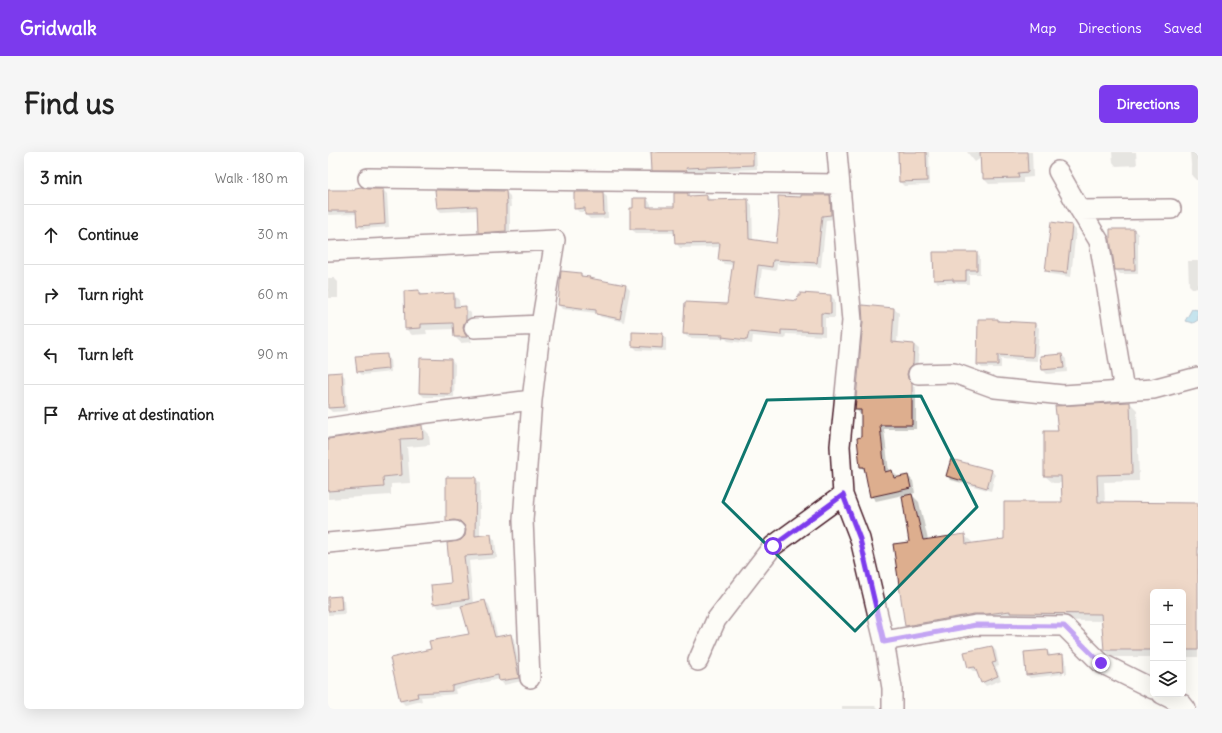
<!DOCTYPE html>
<html lang="en">
<head>
<meta charset="utf-8">
<style>
  :root { --surface:#fff; --page:#f6f6f6; --text:#222; --muted:#767676; --line:#e0e0e0; --accent:#7c3aed }
  body { margin:0; font-family:Delius,sans-serif; background:var(--page); color:var(--text) }
  .controls { position:absolute; right:12px; bottom:12px; display:grid; overflow:hidden; border-radius:6px; box-shadow:0 4px 16px #0002 }
  .controls button { width:36px; height:36px; display:grid; place-items:center; padding:0; border:0; border-bottom:1px solid var(--line); background:var(--surface); color:var(--text); font:20px sans-serif }
  .stop { position:absolute; width:12px; height:12px; margin:-9px; border:3px solid #7c3aed; border-radius:50%; background:#fff }
  .stop.end { background:#7c3aed; border-color:#fff; box-shadow:0 1px 4px #0008 }
  .list { margin:0; padding:0; list-style:none }
  h2 { display:flex; justify-content:space-between; align-items:center; height:52px; margin:0; padding:0 16px; font-size:17px }
  h2 small { font-size:13px; font-weight:400; color:var(--muted) }
  .list li { display:grid; grid-template-columns:26px 1fr auto; gap:12px; align-items:center; box-sizing:border-box; height:60px; padding:0 16px; border-top:1px solid var(--line) }
  .list b { display:block; font-size:15px; white-space:nowrap }
  .list em { font-size:13px; font-style:normal; color:var(--muted) }
  .icon { flex:none; width:22px; height:22px; fill:none; stroke:currentColor; stroke-width:2; stroke-linecap:round; stroke-linejoin:round }
  .map { position:relative; flex:none; width:870px; height:557px; overflow:hidden; border-radius:6px }
  header { display:flex; align-items:center; gap:24px; box-sizing:border-box; height:56px; padding:0 20px; background:var(--accent); color:#fff }
  header strong { font-size:19px }
  nav { display:flex; gap:22px; margin-inline-start:auto; font-size:14px }
  .intro { display:flex; align-items:center; justify-content:space-between; box-sizing:border-box; height:96px; padding:0 24px }
  h1 { margin:0; font-size:28px }
  .button { padding:10px 18px; border-radius:6px; background:var(--accent); color:#fff; font-size:14px; font-weight:700 }
  main { display:flex; gap:24px; padding:0 24px }
  aside { flex:1; background:var(--surface); border-radius:6px; box-shadow:0 4px 16px #0002 }
  .map>svg:first-child { display:block }
  .water { fill:#82c7e3; stroke:#6c8499 }
  .shadow { fill:#0003 }
  .building { fill:#ddae8e; stroke:#4a1f2b }
  .lines { fill:none; stroke-linecap:round; stroke-linejoin:round }
  .street-casing { stroke:#4a1f2b; stroke-width:22 }
  .street { stroke:#fdfcf7; stroke-width:19 }
  .route { stroke:#7c3aed; stroke-width:5 }
  .marked { fill:none; stroke:#0f766e; stroke-width:3; stroke-linejoin:round }
</style>
</head>
<body>
<header>
<strong>Gridwalk</strong>
<nav><a>Map</a><a>Directions</a><a>Saved</a></nav>
</header>
<div class="intro"><h1>Find us</h1><a class="button">Directions</a></div>
<main>
<aside>
<h2>3 min<small>Walk · 180 m</small></h2>
<ul class="list">
<li><svg class="icon" aria-label="ahead" viewBox="0 0 24 24"><path d="M12 20V5M6 11l6-6 6 6"/></svg><div><b>Continue</b></div><em>30 m</em></li>
<li><svg class="icon" aria-label="right" viewBox="0 0 24 24"><path d="M7 20v-9h11M14 6l5 5-5 5"/></svg><div><b>Turn right</b></div><em>60 m</em></li>
<li><svg class="icon" aria-label="left" viewBox="0 0 24 24"><path d="M17 20v-9H6M10 6l-5 5 5 5"/></svg><div><b>Turn left</b></div><em>90 m</em></li>
<li><svg class="icon" aria-label="arrive" viewBox="0 0 24 24"><path d="M6 21V4h12l-3 4 3 4H6"/></svg><div><b>Arrive at destination</b></div></li>
</ul>
</aside>
<div class="map">
<svg width="870" height="557" viewBox="0 0 870 557">
  <rect width="100%" height="100%" fill="#fdfcf7"/>
  <filter id="ink" filterUnits="userSpaceOnUse"><feTurbulence type="fractalNoise" baseFrequency=".025" numOctaves="2"/><feDisplacementMap in="SourceGraphic" scale="8" xChannelSelector="R" yChannelSelector="G"/><feConvolveMatrix kernelMatrix="1 2 1 2 8 2 1 2 1" color-interpolation-filters="sRGB"/></filter>
  <g filter="url(#ink)">
    <!-- water -->
    <path class="water" d="M 864,157 L 870,158 L 870,168 L 865,171 L 857,169 Z"/>
    <!-- shadow -->
    <path class="shadow" d="M 320,0 L 428,0 L 429,17 L 362,20 L 363,23 L 329,23 L 325,18 L 325,11 L 323,9 L 323,1 Z
      M 571,0 L 601,0 L 602,33 L 576,34 L 572,30 Z
      M 639,0 L 704,0 L 705,25 L 695,26 L 695,31 L 661,32 L 656,27 L 656,23 L 654,21 L 653,6 L 647,10 Z
      M 784,0 L 808,0 L 809,13 L 788,14 L 785,10 Z
      M 862,0 L 870,0 L 870,28 L 868,28 L 864,24 Z
      M 40,38 L 55,38 L 59,42 L 61,75 L 34,77 L 30,73 L 29,62 L 0,63 L 0,39 Z
      M 178,40 L 182,44 L 183,55 L 182,55 L 182,83 L 155,84 L 151,80 L 151,58 L 113,60 L 109,56 Z
      M 275,41 L 279,45 L 280,66 L 262,67 L 258,63 L 258,60 L 251,60 L 247,56 Z
      M 359,42 L 362,45 L 379,44 L 384,49 L 420,48 L 424,53 L 425,89 L 449,92 L 474,46 L 501,44 L 506,48 L 507,67 L 498,68 L 493,115 L 449,112 L 448,119 L 434,117 L 430,146 L 470,150 L 503,144 L 507,148 L 507,166 L 497,166 L 497,184 L 458,182 L 457,187 L 425,184 L 424,192 L 400,189 L 398,187 L 361,186 L 356,182 L 400,153 L 406,113 L 396,112 L 391,108 L 392,95 L 352,96 L 348,91 L 348,81 L 308,81 L 303,77 L 306,57 L 319,47 L 323,52 L 323,56 L 347,56 Z
      M 724,71 L 744,74 L 748,78 L 743,125 L 722,122 L 718,118 Z
      M 806,78 L 810,82 L 810,122 L 792,122 L 788,118 L 783,87 Z
      M 648,101 L 652,104 L 652,122 L 641,122 L 641,132 L 630,132 L 628,131 L 610,131 L 606,127 Z
      M 860,109 L 870,109 L 870,136 L 865,137 L 861,133 Z
      M 253,122 L 256,125 L 261,126 L 262,127 L 298,134 L 302,138 L 296,170 L 273,165 L 269,161 L 234,157 L 231,153 Z
      M 0,126 L 6,126 L 10,130 L 10,146 L 0,146 Z
      M 91,139 L 95,143 L 125,142 L 131,148 L 132,156 L 137,156 L 143,161 L 144,175 L 141,183 L 144,190 L 133,191 L 127,185 L 126,177 L 98,178 L 99,182 L 84,183 L 78,177 Z
      M 566,157 L 571,161 L 569,192 L 586,193 L 591,197 L 589,217 L 583,227 L 585,233 L 588,237 L 588,277 L 556,277 L 561,320 L 564,319 L 569,324 L 569,327 L 580,324 L 585,329 L 587,341 L 583,342 L 591,350 L 600,388 L 636,383 L 644,390 L 644,392 L 677,388 L 735,351 L 734,331 L 725,331 L 717,324 L 731,280 L 802,251 L 809,258 L 811,329 L 776,330 L 777,351 L 870,352 L 870,505 L 855,505 L 855,440 L 825,440 L 825,505 L 784,505 L 777,498 L 774,469 L 690,468 L 585,480 L 578,473 L 582,391 L 575,343 L 548,349 L 543,344 L 538,320 L 533,315 L 530,287 L 534,286 L 534,262 L 532,262 L 528,257 Z
      M 670,168 L 672,170 L 707,172 L 711,176 L 709,209 L 673,207 L 673,216 L 654,216 L 650,212 Z
      M 305,181 L 334,182 L 338,186 L 338,199 L 309,198 L 305,194 Z
      M 58,203 L 62,207 L 63,220 L 34,223 L 30,219 Z
      M 734,203 L 738,207 L 739,220 L 719,222 L 715,218 L 713,205 Z
      M 123,208 L 127,212 L 126,245 L 96,245 L 92,241 Z
      M 13,221 L 17,225 L 19,259 L 4,260 L 0,256 L 0,222 Z
      M 93,274 L 101,282 L 102,293 L 79,295 L 82,331 L 63,332 L 63,343 L 0,347 L 0,287 Z
      M 664,319 L 667,323 L 663,339 L 623,328 L 619,324 Z
      M 147,326 L 152,331 L 152,384 L 162,383 L 167,388 L 169,406 L 141,409 L 145,452 L 157,449 L 161,453 L 170,486 L 183,483 L 186,487 L 194,529 L 176,533 L 171,527 L 127,537 L 128,542 L 93,545 L 94,549 L 77,553 L 73,549 L 64,507 L 104,498 L 142,482 L 138,453 L 111,456 L 106,451 L 124,432 L 134,389 L 138,384 L 139,378 L 137,374 L 132,373 L 124,373 L 119,368 Z
      M 12,445 L 16,449 L 17,462 L 0,463 L 0,446 Z
      M 664,495 L 668,499 L 671,514 L 668,515 L 673,528 L 658,534 L 654,530 L 649,519 L 645,519 L 641,516 Z
      M 719,499 L 722,502 L 722,504 L 734,503 L 738,507 L 739,522 L 737,522 L 736,505 L 734,505 L 735,522 L 702,526 L 699,523 Z
      M 514,554 L 548,554 L 551,557 L 514,557 Z"/>
    <!-- building -->
    <path class="building" d="M 323,0 L 425,0 L 425,13 L 358,16 L 359,19 L 324,19 Z
      M 570,0 L 598,0 L 599,29 L 571,30 Z
      M 652,0 L 699,0 L 700,20 L 690,21 L 691,26 L 655,27 L 655,22 L 653,22 Z
      M 34,35 L 40,37 L 55,37 L 57,72 L 29,74 L 28,59 L 0,59 L 0,38 L 27,38 L 27,36 Z
      M 107,38 L 178,39 L 179,52 L 178,52 L 178,79 L 150,81 L 149,54 L 109,56 Z
      M 246,40 L 275,40 L 276,63 L 257,63 L 257,56 L 246,57 Z
      M 346,41 L 360,41 L 360,44 L 379,43 L 379,48 L 420,47 L 421,87 L 448,91 L 451,64 L 450,44 L 473,45 L 473,43 L 502,43 L 503,63 L 494,64 L 489,111 L 445,108 L 444,115 L 430,113 L 426,144 L 469,149 L 470,144 L 472,144 L 472,141 L 503,143 L 503,162 L 493,161 L 493,180 L 453,178 L 453,183 L 421,180 L 419,188 L 394,185 L 395,183 L 355,182 L 357,150 L 399,152 L 405,109 L 390,108 L 392,91 L 347,92 L 346,77 L 302,77 L 302,56 L 305,56 L 305,46 L 319,46 L 319,55 L 346,55 Z
      M 723,70 L 744,73 L 739,121 L 717,119 Z
      M 782,77 L 806,77 L 807,118 L 787,118 L 782,87 Z
      M 605,100 L 649,100 L 649,118 L 638,118 L 638,129 L 625,129 L 625,127 L 606,128 Z
      M 233,119 L 253,121 L 253,124 L 262,125 L 261,126 L 298,133 L 292,167 L 268,162 L 268,158 L 230,153 Z
      M 91,138 L 91,143 L 126,141 L 126,155 L 138,154 L 138,168 L 136,171 L 135,176 L 137,182 L 139,185 L 126,185 L 125,171 L 93,172 L 93,176 L 77,177 L 76,139 Z
      M 534,153 L 566,156 L 564,190 L 586,192 L 585,212 L 581,216 L 579,222 L 580,227 L 584,231 L 584,273 L 552,273 L 557,320 L 564,318 L 566,326 L 580,323 L 583,336 L 542,345 L 536,315 L 532,315 L 529,286 L 533,285 L 533,258 L 527,258 L 535,170 Z
      M 650,167 L 670,167 L 670,169 L 707,171 L 705,205 L 670,203 L 670,213 L 649,213 Z
      M 304,180 L 335,181 L 334,196 L 304,194 Z
      M 59,202 L 60,217 L 29,220 L 27,204 Z
      M 734,202 L 736,216 L 714,218 L 712,204 Z
      M 92,206 L 123,207 L 123,242 L 91,241 Z
      M 14,220 L 16,255 L 0,256 L 0,221 Z
      M 802,250 L 804,322 L 769,323 L 770,350 L 870,351 L 870,498 L 855,498 L 855,440 L 825,440 L 825,498 L 776,498 L 773,462 L 682,461 L 682,459 L 659,462 L 646,462 L 577,474 L 565,392 L 581,390 L 574,344 L 584,342 L 595,388 L 637,382 L 638,392 L 676,387 L 676,350 L 734,350 L 733,324 L 716,324 L 716,279 L 730,279 L 727,254 Z
      M 94,273 L 95,286 L 72,287 L 74,323 L 55,325 L 56,335 L 0,339 L 0,287 Z
      M 623,307 L 664,318 L 659,336 L 618,324 Z
      M 118,325 L 148,325 L 147,384 L 163,382 L 165,402 L 136,404 L 141,447 L 105,452 L 103,433 L 123,431 L 119,391 L 133,388 L 137,384 L 138,378 L 136,373 L 132,369 L 126,368 L 118,369 Z
      M 13,444 L 14,458 L 0,459 L 0,445 Z
      M 157,448 L 167,485 L 183,482 L 191,526 L 171,529 L 170,523 L 124,534 L 124,539 L 89,541 L 90,545 L 72,549 L 62,506 L 103,497 L 101,489 L 141,482 L 133,454 Z
      M 664,494 L 668,510 L 664,511 L 670,524 L 653,531 L 647,515 L 640,516 L 636,500 Z
      M 719,498 L 720,504 L 735,502 L 736,519 L 698,523 L 696,500 Z"/>
    <g class="lines">
      <!-- street casing -->
      <g class="street-casing">
        <path id="street" d="M 509,0 L 524,169 L 512,294 L 515,343 L 532,387 L 556,489 L 564,536 L 564,557
          M 730,19 L 752,58 L 771,89 L 796,239
          M 40,26 L 512,32
          M 752,58 L 843,57
          M 0,99 L 227,88 L 213,173 L 204,248 L 195,368 L 202,526
          M 146,176 L 213,173
          M 590,222 L 626,221 L 667,236 L 735,243 L 825,237 L 870,225
          M 0,276 L 91,262 L 204,248
          M 0,391 L 127,379
          M 556,489 L 648,473 L 736,474 L 773,511 L 825,537
          M 370,509 L 388,468 L 445,394 L 515,343
          M 834,542 L 854,552 L 858,557"/>
      </g>
      <!-- street -->
      <use href="#street" class="street"/>
    </g>
  </g>
  <g class="lines" filter="url(#ink)">
    <!-- route -->
    <path class="route" d="M 445,394 L 515,343 L 532,387 L 556,490 L 648,473 L 736,474 L 773,511"/>
  </g>
  <!-- marked area -->
  <path d="M0 0H870V557H0ZM 593,244 L 649,355 L 527,479 L 395,350 L 439,248 Z" fill="#fdfcf7" fill-opacity=".55" fill-rule="evenodd"/>
  <path class="marked" d="M 593,244 L 649,355 L 527,479 L 395,350 L 439,248 Z"/>
</svg>
<div class="controls">
<button>+</button>
<button>−</button>
<button><svg class="icon" aria-label="layers" viewBox="0 0 24 24"><path d="M12 4l9 5-9 5-9-5zM3 14l9 5 9-5"/></svg></button>
</div>
<div class="stop" style="left:445px;top:394px"></div>
<div class="stop end" style="left:773px;top:511px"></div>
</div>
</main>
</body>
</html>
